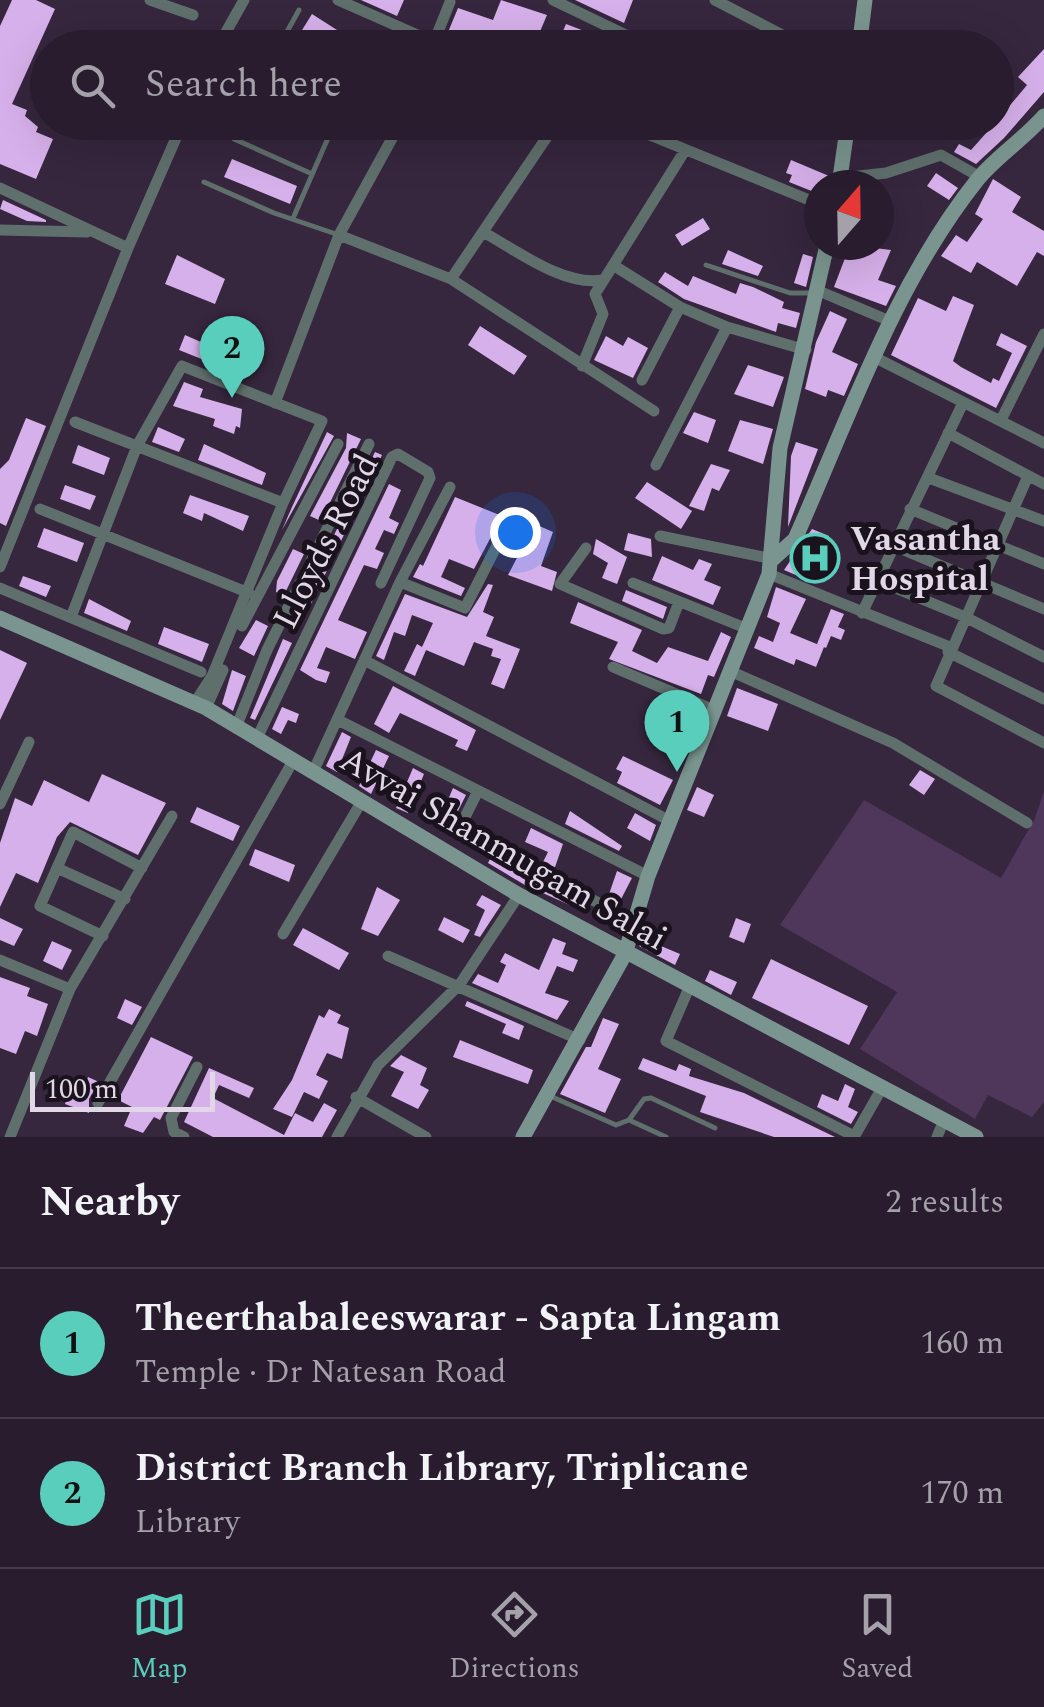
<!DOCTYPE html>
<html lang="en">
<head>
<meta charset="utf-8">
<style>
  :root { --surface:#281c2e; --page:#34293a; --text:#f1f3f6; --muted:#a5a1aa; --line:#443a4a; --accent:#5acebc }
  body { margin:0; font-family:Spectral,serif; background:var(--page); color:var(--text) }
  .compass { position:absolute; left:804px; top:170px; width:90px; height:90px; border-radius:50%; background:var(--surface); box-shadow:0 10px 40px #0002; rotate:20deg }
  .scale { position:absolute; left:30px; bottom:25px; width:185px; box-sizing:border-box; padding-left:10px; border:5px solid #e1d7e6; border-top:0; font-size:28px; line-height:35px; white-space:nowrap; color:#e1d7e6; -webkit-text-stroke:8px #1a131d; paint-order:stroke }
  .you { position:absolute; left:515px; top:532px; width:35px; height:35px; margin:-25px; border:8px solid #fff; border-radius:50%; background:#1a73e8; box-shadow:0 0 0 15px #1a73e833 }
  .badge { display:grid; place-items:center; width:65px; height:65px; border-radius:50%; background:var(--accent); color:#111; font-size:32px; font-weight:700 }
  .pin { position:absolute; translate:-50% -82px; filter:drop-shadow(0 2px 5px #0008) }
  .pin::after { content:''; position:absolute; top:52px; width:35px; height:30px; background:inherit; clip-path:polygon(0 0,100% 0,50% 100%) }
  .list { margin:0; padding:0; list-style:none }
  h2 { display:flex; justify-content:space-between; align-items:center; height:130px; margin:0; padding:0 40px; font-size:42px }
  h2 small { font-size:32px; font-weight:400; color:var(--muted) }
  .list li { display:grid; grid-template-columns:65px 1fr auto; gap:30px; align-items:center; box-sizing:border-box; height:150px; padding:0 40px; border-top:2px solid var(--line) }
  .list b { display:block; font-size:38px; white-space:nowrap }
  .list p { margin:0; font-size:32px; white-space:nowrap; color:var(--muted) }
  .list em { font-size:32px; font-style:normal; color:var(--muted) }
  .icon { flex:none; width:55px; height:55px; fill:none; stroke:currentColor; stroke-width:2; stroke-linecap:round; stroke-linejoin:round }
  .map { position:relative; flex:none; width:1044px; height:1137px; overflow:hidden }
  .search { position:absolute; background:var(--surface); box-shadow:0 10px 40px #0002; left:30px; right:30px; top:30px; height:110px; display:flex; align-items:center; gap:25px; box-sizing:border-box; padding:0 35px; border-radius:55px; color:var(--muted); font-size:38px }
  .sheet { height:430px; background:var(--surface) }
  nav { display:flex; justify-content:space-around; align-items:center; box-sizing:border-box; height:140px; border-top:2px solid var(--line); background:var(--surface); font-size:28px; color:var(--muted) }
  nav a { display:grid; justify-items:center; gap:5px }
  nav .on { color:var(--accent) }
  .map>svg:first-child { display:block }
  .green { fill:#4f375b }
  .building { fill:#d6b0ea }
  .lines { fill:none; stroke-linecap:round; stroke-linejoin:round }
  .lane { stroke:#5f6f6c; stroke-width:5 }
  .street { stroke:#5f6f6c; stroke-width:11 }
  .secondary { stroke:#7a958f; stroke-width:15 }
  .labels { text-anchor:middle; stroke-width:10; stroke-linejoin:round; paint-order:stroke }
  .poi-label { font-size:35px; font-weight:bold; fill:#e1d7e6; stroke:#1a131d; text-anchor:start }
  .street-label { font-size:35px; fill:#e1d7e6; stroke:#1a131d }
</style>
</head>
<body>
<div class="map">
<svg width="1044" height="1137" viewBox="0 0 1044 1137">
  <rect width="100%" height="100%" fill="#36263e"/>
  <!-- green -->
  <path class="green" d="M 1044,791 L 1044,1102 L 1032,1117 L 988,1095 L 975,1119 L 860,1049 L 897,992 L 780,925 L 864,800 L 1001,878 L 1035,818 Z"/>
  <!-- building -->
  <path class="building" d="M 12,0 L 36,0 L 55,9 L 12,104 L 27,110 L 25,116 L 38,127 L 36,132 L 53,139 L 36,179 L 0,164 L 0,26 Z
    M 361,0 L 404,0 L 397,16 Z
    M 501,0 L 547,15 L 533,48 L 485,48 L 486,43 L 460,32 L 457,41 L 446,37 L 458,8 L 493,20 Z
    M 575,0 L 633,0 L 624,23 Z
    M 312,14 L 337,30 L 378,48 L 301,48 L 294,43 Z
    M 566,24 L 608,40 L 605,48 L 556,48 Z
    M 1044,49 L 1044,92 L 1004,138 L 976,164 L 954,152 L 959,144 L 971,150 L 996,122 L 1027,85 L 1018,77 Z
    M 232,159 L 297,186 L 290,204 L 224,177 Z
    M 791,160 L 829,176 L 827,185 L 819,185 L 819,194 L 789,182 L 792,175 L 786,173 Z
    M 936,173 L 958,188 L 949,200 L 927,186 Z
    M 993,179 L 1021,197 L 1012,212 L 1044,231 L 1044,256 L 1037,252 L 1017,286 L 977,262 L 971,273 L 941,256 L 956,235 L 967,242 L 983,219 L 975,214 Z
    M 3,200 L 46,220 L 46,222 L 27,221 L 0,209 Z
    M 703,218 L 710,229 L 682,246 L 675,235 Z
    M 850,245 L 891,250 L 878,280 L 896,286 L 886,306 L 834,287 Z
    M 728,250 L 763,266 L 758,276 L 722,264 Z
    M 803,254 L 813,257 L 806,287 L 794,283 Z
    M 177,255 L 225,279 L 215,304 L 165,284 Z
    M 665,272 L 688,286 L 693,276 L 736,294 L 740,283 L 753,287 L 784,302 L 782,308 L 800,313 L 796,328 L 778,323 L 776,332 L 684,299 L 658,282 Z
    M 953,296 L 974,305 L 953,361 L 961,367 L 991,383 L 993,378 L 999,381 L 1012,353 L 996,345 L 1001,333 L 1027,346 L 996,408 L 891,355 L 918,298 L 946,311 Z
    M 830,311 L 847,319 L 832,352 L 858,364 L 844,396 L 828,390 L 826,397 L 805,389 L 816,342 Z
    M 480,326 L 527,356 L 514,375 L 468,345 Z
    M 185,335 L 210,346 L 204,360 L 179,350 Z
    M 606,336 L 623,346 L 628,337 L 648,348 L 633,378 L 594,360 Z
    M 229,355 L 246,361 L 240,379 L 223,372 Z
    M 748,365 L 784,377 L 773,407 L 734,394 Z
    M 184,382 L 203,389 L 200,397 L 242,409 L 240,428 L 236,426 L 234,434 L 213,426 L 215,419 L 173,406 Z
    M 694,412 L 716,420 L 708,443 L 683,433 Z
    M 26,418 L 46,426 L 6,526 L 0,523 L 0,469 L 9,460 Z
    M 740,420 L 773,429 L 763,464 L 728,451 Z
    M 158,427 L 185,439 L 179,452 L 152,442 Z
    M 327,432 L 334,436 L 282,530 L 292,507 Z
    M 347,433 L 361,439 L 321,521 L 310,516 L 346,448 Z
    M 796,442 L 818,449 L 788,527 L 791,456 Z
    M 204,444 L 266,473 L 262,485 L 198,460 Z
    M 78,445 L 110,458 L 104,475 L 72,463 Z
    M 375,452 L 382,455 L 310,606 L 301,602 Z
    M 711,464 L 730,470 L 719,491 L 712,488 L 704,511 L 689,506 Z
    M 647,482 L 692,511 L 681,529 L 635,498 Z
    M 389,484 L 401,490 L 389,518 L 399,523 L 394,534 L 384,530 L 375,549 L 384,553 L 377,569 L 364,565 L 338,620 L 367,632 L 355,659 L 326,647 L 317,668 L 330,672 L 326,683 L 316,680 L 300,670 Z
    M 65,485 L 96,496 L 90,510 L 60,499 Z
    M 190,495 L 249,516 L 243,531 L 204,513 L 202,521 L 183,513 Z
    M 455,497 L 502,516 L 474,569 L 449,559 L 441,577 L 465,588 L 461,596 L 413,577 L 420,564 L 423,566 Z
    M 528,521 L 553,532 L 541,566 L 557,572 L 552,591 L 508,575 L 530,533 L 524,530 Z
    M 44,528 L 84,543 L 77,562 L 37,547 Z
    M 812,529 L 829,536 L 812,575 L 818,577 L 815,583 L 784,570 Z
    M 628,533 L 651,539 L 652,557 L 624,550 Z
    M 596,539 L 627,557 L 617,584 L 602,578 L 608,563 L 593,554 Z
    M 293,549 L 304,554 L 284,595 L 276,592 L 277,581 Z
    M 662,556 L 693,570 L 699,559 L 712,564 L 704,580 L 721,587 L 713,605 L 652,580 Z
    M 23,576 L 51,586 L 46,597 L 19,586 Z
    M 488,584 L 493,585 L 483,612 L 494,617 L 486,636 L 520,649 L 504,689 L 491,684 L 501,659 L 491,656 L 493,649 L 474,642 L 464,666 L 426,650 L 415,676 L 404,671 L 417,644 L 422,647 L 433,623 L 412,615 L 405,636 L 394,632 L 384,660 L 376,656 L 405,594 L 467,617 Z
    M 776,587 L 806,599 L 790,633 L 824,647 L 816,667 L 796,659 L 794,665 L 754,648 L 759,636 L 773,642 L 780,623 L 767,617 Z
    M 626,590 L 667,607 L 663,619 L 622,601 Z
    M 89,599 L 131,621 L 127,631 L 84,613 Z
    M 578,602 L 642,630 L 632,651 L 657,663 L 668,647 L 708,661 L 721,632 L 731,637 L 714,677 L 708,675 L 701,694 L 609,659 L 618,642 L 570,623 Z
    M 831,609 L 844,614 L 838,627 L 845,630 L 841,640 L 831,636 L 826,648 L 817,644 Z
    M 256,620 L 268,626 L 254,656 L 239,648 Z
    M 164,627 L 209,644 L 202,662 L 158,644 Z
    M 283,639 L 292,643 L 255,720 L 250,718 Z
    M 0,650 L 27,663 L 0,720 Z
    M 232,670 L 246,676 L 233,711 L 222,704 Z
    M 393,686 L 476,730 L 467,751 L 455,746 L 458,740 L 400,713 L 389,733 L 374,724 Z
    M 737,688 L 778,704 L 768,731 L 727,716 Z
    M 282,707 L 299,714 L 296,723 L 288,720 L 281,734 L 272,729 Z
    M 342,732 L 351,737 L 337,772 L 326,766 Z
    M 376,750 L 389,756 L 371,794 L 359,786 Z
    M 623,756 L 673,780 L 660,805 L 617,783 L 622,772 L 616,769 Z
    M 413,768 L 424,774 L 408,813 L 396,808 Z
    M 920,770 L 935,779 L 924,795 L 909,785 Z
    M 102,774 L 166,803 L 138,855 L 70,822 L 57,837 L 38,883 L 16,873 L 0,907 L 0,843 L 15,798 L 32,806 L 44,780 L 89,802 Z
    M 697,787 L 714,795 L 704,817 L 687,810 Z
    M 453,788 L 466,795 L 454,819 L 439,821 Z
    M 197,807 L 240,826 L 233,841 L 190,822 Z
    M 570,811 L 622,846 L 619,851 L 565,824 Z
    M 635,813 L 656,825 L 650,841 L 627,828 Z
    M 531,828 L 563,844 L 554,870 L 542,864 L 548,852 L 525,842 Z
    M 255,849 L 295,865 L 289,882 L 249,865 Z
    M 490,859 L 576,902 L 574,907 L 525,885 L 488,863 Z
    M 617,871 L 632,878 L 619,903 L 608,897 Z
    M 377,887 L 400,900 L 378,936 L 361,929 Z
    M 482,895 L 501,905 L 480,937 L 474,935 L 485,910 L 476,905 Z
    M 444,917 L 470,930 L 463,943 L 438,930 Z
    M 0,918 L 23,929 L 14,946 L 0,940 Z
    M 736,918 L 751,924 L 744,943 L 729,937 Z
    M 303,928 L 349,953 L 339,970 L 293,945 Z
    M 553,938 L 566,943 L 562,954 L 578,960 L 573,972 L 557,966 L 545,993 L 569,1001 L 557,1020 L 472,983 L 478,974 L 498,983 L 506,965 L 500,962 L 505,953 L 539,970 Z
    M 642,938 L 680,954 L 675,965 L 639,946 Z
    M 52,941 L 72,950 L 62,970 L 43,961 Z
    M 771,959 L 868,1006 L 849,1045 L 752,998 Z
    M 710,970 L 737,982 L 731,995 L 705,981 Z
    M 0,977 L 30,988 L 27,996 L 48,1004 L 37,1036 L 25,1031 L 16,1054 L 0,1048 Z
    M 125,999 L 142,1007 L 132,1025 L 117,1018 Z
    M 467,1001 L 524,1026 L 519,1040 L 502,1033 L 506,1024 L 465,1006 Z
    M 329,1009 L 341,1015 L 337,1023 L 349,1028 L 342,1059 L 327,1053 L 316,1075 L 328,1081 L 319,1099 L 304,1092 L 292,1117 L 273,1109 L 292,1080 L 319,1015 L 324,1018 Z
    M 603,1018 L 619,1024 L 598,1069 L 621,1079 L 605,1113 L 560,1094 L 586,1047 L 591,1047 Z
    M 151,1037 L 193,1057 L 160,1120 L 154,1117 L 143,1133 L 124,1126 L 132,1107 L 118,1100 Z
    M 460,1040 L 533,1070 L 528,1084 L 453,1057 Z
    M 401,1055 L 427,1068 L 420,1085 L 429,1090 L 418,1109 L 391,1096 L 404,1072 L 390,1066 Z
    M 643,1058 L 676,1071 L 679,1064 L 691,1069 L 689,1076 L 744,1093 L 835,1137 L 774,1137 L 700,1112 L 706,1096 L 638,1069 Z
    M 209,1068 L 254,1088 L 249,1098 L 219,1085 L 213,1098 L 284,1135 L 295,1113 L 313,1122 L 324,1103 L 337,1110 L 322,1137 L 213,1137 L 184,1122 Z
    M 88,1077 L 99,1082 L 89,1099 L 89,1113 L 65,1104 L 71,1087 L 82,1091 Z
    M 845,1084 L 855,1089 L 848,1107 L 858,1112 L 851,1124 L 817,1107 L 822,1094 L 838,1101 Z"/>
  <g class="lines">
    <!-- lane -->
    <path class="lane" d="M 278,48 L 299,10
      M 242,122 L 234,139 L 310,173
      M 204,182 L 274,213 L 339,235
      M 294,216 L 335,122
      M 706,265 L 790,293 L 812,293
      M 550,1096 L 616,1125 L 629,1120 L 644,1099 L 651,1098 L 715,1128
      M 629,1120 L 666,1137"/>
    <!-- street -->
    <path class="street" d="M 150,0 L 193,15
      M 338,0 L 447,48
      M 553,0 L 632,38 L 637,48
      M 715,0 L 807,48
      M 434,42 L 450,2
      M 217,48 L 244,0
      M 618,122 L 819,204
      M 841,178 L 886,173 L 941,155 L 980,177
      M 0,188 L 128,248
      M 0,230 L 87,232
      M 483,232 C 516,250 564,287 603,280
      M 339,235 L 451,279 L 654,411
      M 613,265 L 680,307
      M 451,279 L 557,122
      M 819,291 L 892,322
      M 874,357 L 1044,443
      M 582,366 L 603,314 L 595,294 L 684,152
      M 642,380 L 680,307 L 727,327 L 806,350
      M 275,403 L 339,235 L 401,122
      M 1001,420 L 1044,334
      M 75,422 L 283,503
      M 948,433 L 1044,484
      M 656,465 L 727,327
      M 1028,476 L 936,686 L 1044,743
      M 929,478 L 1044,521
      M 40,509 L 249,593
      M 910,509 L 1044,564
      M 660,536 L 773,559
      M 892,545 L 1044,609
      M 586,548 L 560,584 L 663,629 L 669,628 L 679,602
      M 0,567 L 128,248 L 183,122
      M 769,574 L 950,647
      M 876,580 L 963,616 L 1044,657
      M 400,582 L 465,608 L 511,518
      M 633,583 L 748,629
      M 0,588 L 201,672
      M 862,613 L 963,403
      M 71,617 L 137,446 L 182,366 L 322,421 L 283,503 L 212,676 L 194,704
      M 242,626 L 338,444
      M 948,652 L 1044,699
      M 364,660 L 670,821
      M 613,667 L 714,710
      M 730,671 L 893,743 L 1027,823
      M 206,708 L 223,670
      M 338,720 L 648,876
      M 237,725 L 267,650 L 369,444
      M 258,736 L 392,457 L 398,454 L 428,472 L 430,478 L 381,583
      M 313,772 L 400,582 L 450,487
      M 0,804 L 29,742
      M 447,826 L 636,922
      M 458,831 L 478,791
      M 57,868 L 125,899
      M 283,934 L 362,801
      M 103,936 L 40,906 L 73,832 L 142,868
      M 388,956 L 580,1040
      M 0,960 L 70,989
      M 689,988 L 666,1041 L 854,1136
      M 356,1097 L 426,1137
      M 98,1103 L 293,761
      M 10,1137 L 70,989 L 172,816
      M 184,1137 L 174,1132 L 171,1118 L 197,1067
      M 337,1137 L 378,1065 L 460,984 L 519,895
      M 854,1137 L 882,1088
      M 937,1137 L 944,1120"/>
    <!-- secondary -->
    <path class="secondary" d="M 859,48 L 865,0
      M 839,185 L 848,122
      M 773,559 L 795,539 C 849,418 894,284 978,179 C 997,156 1024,139 1044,116
      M 0,618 L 206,708 L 519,895 L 976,1137
      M 523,1137 L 625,954 L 648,876 L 769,574 L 780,448 L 827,245"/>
  </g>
  <!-- icons -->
  <defs>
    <g id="hospital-ring" transform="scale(2.5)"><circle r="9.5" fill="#1a131d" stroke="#5acebc" stroke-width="1.5"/><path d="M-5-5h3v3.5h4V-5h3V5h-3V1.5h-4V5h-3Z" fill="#5acebc"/></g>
  </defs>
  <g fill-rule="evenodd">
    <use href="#hospital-ring" x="815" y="558"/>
  </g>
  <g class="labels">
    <!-- poi labels -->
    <g class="poi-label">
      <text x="850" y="550">Vasantha<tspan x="850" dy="40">Hospital</tspan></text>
    </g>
    <!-- street labels -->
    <g class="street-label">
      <text transform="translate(325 541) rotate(-63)" y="12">Lloyds Road</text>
      <text transform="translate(504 848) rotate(30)" y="12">Avvai Shanmugam Salai</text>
    </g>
  </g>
</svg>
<svg class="compass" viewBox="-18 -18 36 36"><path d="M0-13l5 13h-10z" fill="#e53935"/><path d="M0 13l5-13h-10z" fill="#a5a1aa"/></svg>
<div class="scale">100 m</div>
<div class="you"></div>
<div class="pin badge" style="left:677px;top:772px">1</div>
<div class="pin badge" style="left:232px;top:398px">2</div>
<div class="search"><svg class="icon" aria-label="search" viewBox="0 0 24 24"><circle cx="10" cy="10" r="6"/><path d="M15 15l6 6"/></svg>Search here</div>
</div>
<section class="sheet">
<h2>Nearby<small>2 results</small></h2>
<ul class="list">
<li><span class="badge">1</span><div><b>Theerthabaleeswarar - Sapta Lingam</b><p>Temple · Dr Natesan Road</p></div><em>160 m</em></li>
<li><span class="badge">2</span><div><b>District Branch Library, Triplicane</b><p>Library</p></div><em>170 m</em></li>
</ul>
</section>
<nav>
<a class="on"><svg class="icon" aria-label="map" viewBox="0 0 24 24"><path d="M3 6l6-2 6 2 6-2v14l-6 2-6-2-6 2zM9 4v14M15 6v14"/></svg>Map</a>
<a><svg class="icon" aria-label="directions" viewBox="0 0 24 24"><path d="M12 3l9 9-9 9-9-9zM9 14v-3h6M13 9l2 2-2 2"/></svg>Directions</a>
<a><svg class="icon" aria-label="saved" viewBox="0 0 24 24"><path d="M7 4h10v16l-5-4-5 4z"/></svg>Saved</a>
</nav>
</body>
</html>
